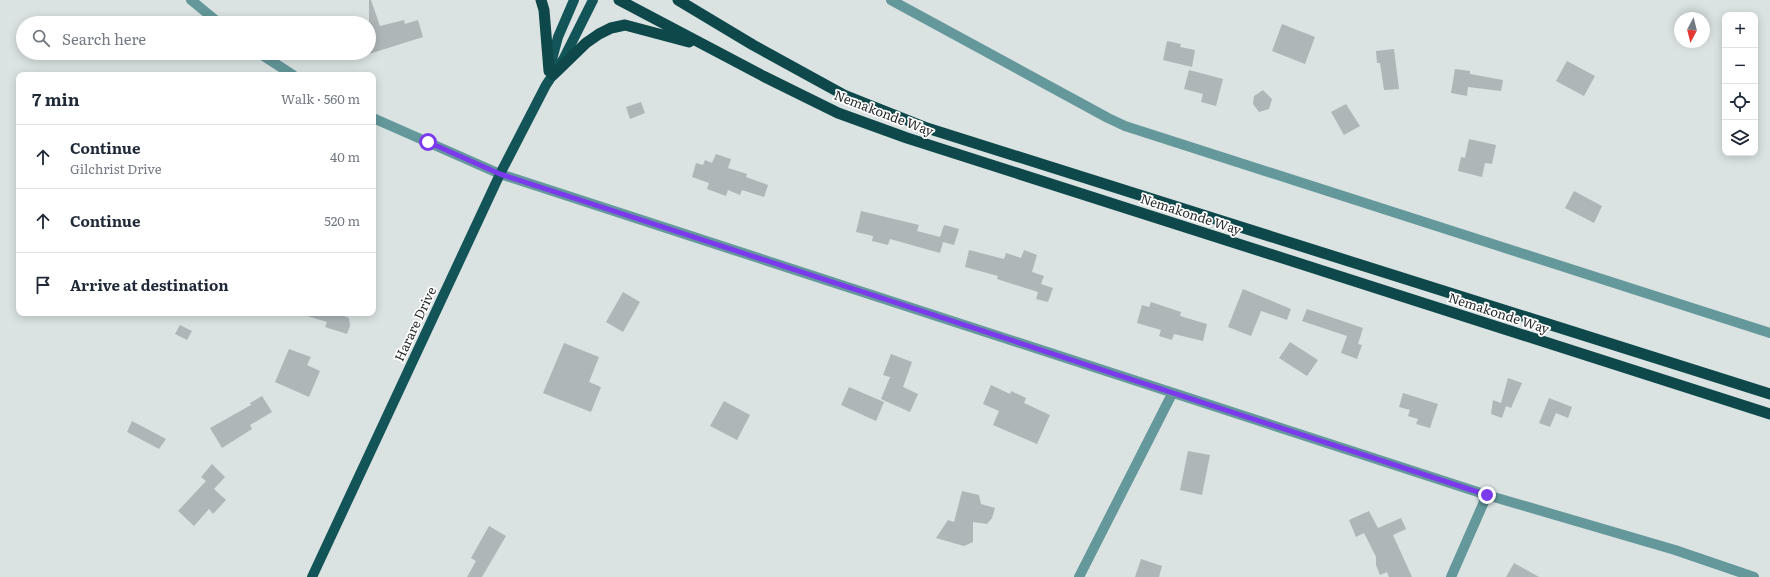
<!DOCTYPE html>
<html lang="en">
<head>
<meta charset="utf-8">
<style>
  :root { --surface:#fff; --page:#f6f6f7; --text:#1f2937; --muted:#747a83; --line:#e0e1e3 }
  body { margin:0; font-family:Literata,serif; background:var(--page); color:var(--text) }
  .controls { position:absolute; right:12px; top:12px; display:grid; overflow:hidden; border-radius:8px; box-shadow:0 2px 10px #0003 }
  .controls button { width:36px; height:36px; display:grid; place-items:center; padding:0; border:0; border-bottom:1px solid var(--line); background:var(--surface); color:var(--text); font:20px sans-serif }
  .compass { position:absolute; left:1674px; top:12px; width:36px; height:36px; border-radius:50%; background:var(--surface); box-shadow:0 2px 10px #0003; rotate:187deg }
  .stop { position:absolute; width:12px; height:12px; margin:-9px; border:3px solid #7c3aed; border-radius:50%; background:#fff }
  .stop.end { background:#7c3aed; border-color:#fff; box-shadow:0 1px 4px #0008 }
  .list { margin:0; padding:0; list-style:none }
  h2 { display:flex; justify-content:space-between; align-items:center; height:52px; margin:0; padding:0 16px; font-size:17px }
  h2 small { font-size:13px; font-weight:400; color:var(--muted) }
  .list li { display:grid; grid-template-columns:26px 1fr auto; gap:12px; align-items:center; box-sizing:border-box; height:64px; padding:0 16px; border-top:1px solid var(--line) }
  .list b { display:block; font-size:15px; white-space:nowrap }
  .list p { margin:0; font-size:13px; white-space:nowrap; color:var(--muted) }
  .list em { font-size:13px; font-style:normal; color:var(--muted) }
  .icon { flex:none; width:22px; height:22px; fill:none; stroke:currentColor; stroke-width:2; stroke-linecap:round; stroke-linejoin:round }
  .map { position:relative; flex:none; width:1770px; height:577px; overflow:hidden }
  .search { position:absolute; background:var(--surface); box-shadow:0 2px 10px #0003; left:16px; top:16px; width:360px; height:44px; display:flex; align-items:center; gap:10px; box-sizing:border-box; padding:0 14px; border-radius:22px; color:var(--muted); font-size:15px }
  .panel { position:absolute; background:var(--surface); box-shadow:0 2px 10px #0003; left:16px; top:72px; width:360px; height:244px; border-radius:8px }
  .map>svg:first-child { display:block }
  .building { fill:#aeb6b7 }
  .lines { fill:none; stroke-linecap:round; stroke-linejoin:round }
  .minor { stroke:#64989b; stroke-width:10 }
  .primary { stroke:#135458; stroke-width:10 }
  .trunk { stroke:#0e484a; stroke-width:11 }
  .route { stroke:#7c3aed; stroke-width:5 }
  .labels { text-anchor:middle; stroke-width:3.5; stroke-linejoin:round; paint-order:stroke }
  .street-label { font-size:13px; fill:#2a2d2e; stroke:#fff }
</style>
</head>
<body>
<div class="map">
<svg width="1770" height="577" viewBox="0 0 1770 577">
  <rect width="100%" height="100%" fill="#dae2e2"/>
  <!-- building -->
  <path class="building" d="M 369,0 L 371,0 L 380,26 L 404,20 L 405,24 L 418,20 L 423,37 L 369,54 Z
    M 1282,24 L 1315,37 L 1305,64 L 1272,51 Z
    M 1167,41 L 1181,44 L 1180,47 L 1195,50 L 1192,67 L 1163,60 Z
    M 1394,49 L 1399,89 L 1384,90 L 1380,63 L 1377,63 L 1376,51 Z
    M 1567,61 L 1595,76 L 1584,96 L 1556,81 Z
    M 1455,69 L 1470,71 L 1470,74 L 1503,80 L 1501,91 L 1468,87 L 1467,96 L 1451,93 Z
    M 1189,70 L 1223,79 L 1216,106 L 1201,102 L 1203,94 L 1184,89 Z
    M 1263,90 L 1272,99 L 1269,109 L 1259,112 L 1253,104 L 1254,96 Z
    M 641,102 L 645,113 L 630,119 L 626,107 Z
    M 1346,104 L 1360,126 L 1344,135 L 1331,112 Z
    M 1469,139 L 1496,145 L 1492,164 L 1485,163 L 1482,177 L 1458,171 L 1461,157 L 1465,158 Z
    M 716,154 L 731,159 L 728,168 L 747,174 L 746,177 L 768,185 L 764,197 L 742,190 L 740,195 L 728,190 L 726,196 L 707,189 L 709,183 L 692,177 L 696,163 L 703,165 L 705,160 L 712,163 Z
    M 1574,191 L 1602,206 L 1594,223 L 1565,208 Z
    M 861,211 L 919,225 L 917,231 L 940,237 L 944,225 L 959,229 L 954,245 L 943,242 L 940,253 L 890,239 L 888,245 L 872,241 L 873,236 L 856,232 Z
    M 969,250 L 1004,259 L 1006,253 L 1021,258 L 1024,250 L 1037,255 L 1032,272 L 1044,276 L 1041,284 L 1053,288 L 1048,302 L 1036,299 L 1038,292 L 997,279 L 998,276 L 965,267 Z
    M 1243,289 L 1291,309 L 1287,320 L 1261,311 L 1251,336 L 1228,327 Z
    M 623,292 L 640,302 L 623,332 L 606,322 Z
    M 1151,302 L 1181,312 L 1180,316 L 1207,324 L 1203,341 L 1174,334 L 1172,340 L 1159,336 L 1161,330 L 1137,323 L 1142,305 L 1149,307 Z
    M 1307,309 L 1363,328 L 1358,344 L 1362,345 L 1357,359 L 1341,353 L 1347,336 L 1302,321 Z
    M 308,313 L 346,313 L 344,316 L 349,318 L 350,326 L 347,334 L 325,327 L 327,322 L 307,316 Z
    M 180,325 L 192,331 L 187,340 L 175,334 Z
    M 1290,342 L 1318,360 L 1307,376 L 1279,358 Z
    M 564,343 L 599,357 L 589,382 L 601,387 L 591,412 L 543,393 Z
    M 289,349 L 311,357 L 307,365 L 320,371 L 309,397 L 275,382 Z
    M 891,354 L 912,362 L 903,387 L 918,394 L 910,412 L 881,399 L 890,377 L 883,375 Z
    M 1508,378 L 1522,383 L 1511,408 L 1506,406 L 1502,418 L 1491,414 L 1493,400 L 1501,403 Z
    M 991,385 L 1010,394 L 1011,391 L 1026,398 L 1024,403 L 1050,415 L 1037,444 L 993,425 L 999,411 L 983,404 Z
    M 849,387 L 884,402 L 876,421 L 841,405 Z
    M 1403,393 L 1438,404 L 1430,428 L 1416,424 L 1418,419 L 1408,416 L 1410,410 L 1399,407 Z
    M 262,396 L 272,412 L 250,425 L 252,429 L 222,448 L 210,428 L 251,405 L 250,403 Z
    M 1549,398 L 1572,407 L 1568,418 L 1556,413 L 1550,427 L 1539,423 Z
    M 724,401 L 750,415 L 737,440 L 710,426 Z
    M 132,421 L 166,439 L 159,449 L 127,432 Z
    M 1188,451 L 1210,455 L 1202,495 L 1180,490 Z
    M 212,464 L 225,477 L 214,489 L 226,500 L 213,514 L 209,509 L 194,526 L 178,511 L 206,481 L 201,477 Z
    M 962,491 L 979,495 L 981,504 L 995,508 L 992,518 L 987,524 L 973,522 L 973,542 L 964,546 L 936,538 L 948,520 L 954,522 Z
    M 1369,511 L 1378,528 L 1401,518 L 1406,529 L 1393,535 L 1412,577 L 1389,577 L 1387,572 L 1380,575 L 1376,565 L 1376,557 L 1364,533 L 1356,537 L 1349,520 Z
    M 489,526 L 506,536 L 482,577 L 467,577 L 476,561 L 471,558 Z
    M 1141,559 L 1162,566 L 1159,577 L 1135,577 Z
    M 1514,563 L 1539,577 L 1506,577 Z"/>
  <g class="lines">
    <!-- minor -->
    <path class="minor" d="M 191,0 L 219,23
      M 891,0 L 1108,118 L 1125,126 L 1770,333
      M 259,53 L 293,75
      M 373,118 L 500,174 L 1487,495 L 1675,550 L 1754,577
      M 1079,577 L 1172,394
      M 1451,577 L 1487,495"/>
    <!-- primary -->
    <path class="primary" d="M 550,67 L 558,37 L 574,0
      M 312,577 L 500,174 L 546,85 L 564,58 L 593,0"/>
    <!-- trunk -->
    <path class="trunk" d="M 541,0 L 544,10 L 549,71
      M 619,0 L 763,76 L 838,113 L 907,138 L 1770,414
      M 678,0 L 753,45 L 844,95 L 927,128 L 1770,394
      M 553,75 L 586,43 L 599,34 L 611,28 L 625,25 L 689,42"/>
  </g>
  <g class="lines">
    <!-- route -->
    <path class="route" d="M 428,142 L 500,174 L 1487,495"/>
  </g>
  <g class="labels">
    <!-- street labels -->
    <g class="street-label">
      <text transform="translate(884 113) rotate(21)" y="5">Nemakonde Way</text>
      <text transform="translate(1191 214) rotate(18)" y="5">Nemakonde Way</text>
      <text transform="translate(1499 313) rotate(18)" y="5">Nemakonde Way</text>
      <text transform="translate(415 324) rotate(-65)" y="5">Harare Drive</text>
    </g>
  </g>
</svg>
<div class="controls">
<button>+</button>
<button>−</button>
<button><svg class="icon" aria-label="locate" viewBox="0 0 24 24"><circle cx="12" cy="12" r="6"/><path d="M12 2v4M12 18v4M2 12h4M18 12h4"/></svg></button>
<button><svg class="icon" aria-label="layers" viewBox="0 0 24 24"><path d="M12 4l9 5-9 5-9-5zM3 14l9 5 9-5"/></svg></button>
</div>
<svg class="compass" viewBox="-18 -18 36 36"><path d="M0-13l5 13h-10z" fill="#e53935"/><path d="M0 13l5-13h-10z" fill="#747a83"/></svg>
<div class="stop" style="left:428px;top:142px"></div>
<div class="stop end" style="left:1487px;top:495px"></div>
<div class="search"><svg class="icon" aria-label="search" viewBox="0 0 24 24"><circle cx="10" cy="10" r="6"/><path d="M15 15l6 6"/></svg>Search here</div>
<section class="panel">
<h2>7 min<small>Walk · 560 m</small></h2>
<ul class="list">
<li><svg class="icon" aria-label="ahead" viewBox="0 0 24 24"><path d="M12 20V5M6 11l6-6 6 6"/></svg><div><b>Continue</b><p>Gilchrist Drive</p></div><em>40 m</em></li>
<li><svg class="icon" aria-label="ahead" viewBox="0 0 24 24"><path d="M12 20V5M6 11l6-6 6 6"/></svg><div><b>Continue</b></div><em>520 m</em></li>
<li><svg class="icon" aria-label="arrive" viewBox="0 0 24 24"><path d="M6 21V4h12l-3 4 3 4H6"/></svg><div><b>Arrive at destination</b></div></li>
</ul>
</section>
</div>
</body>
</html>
